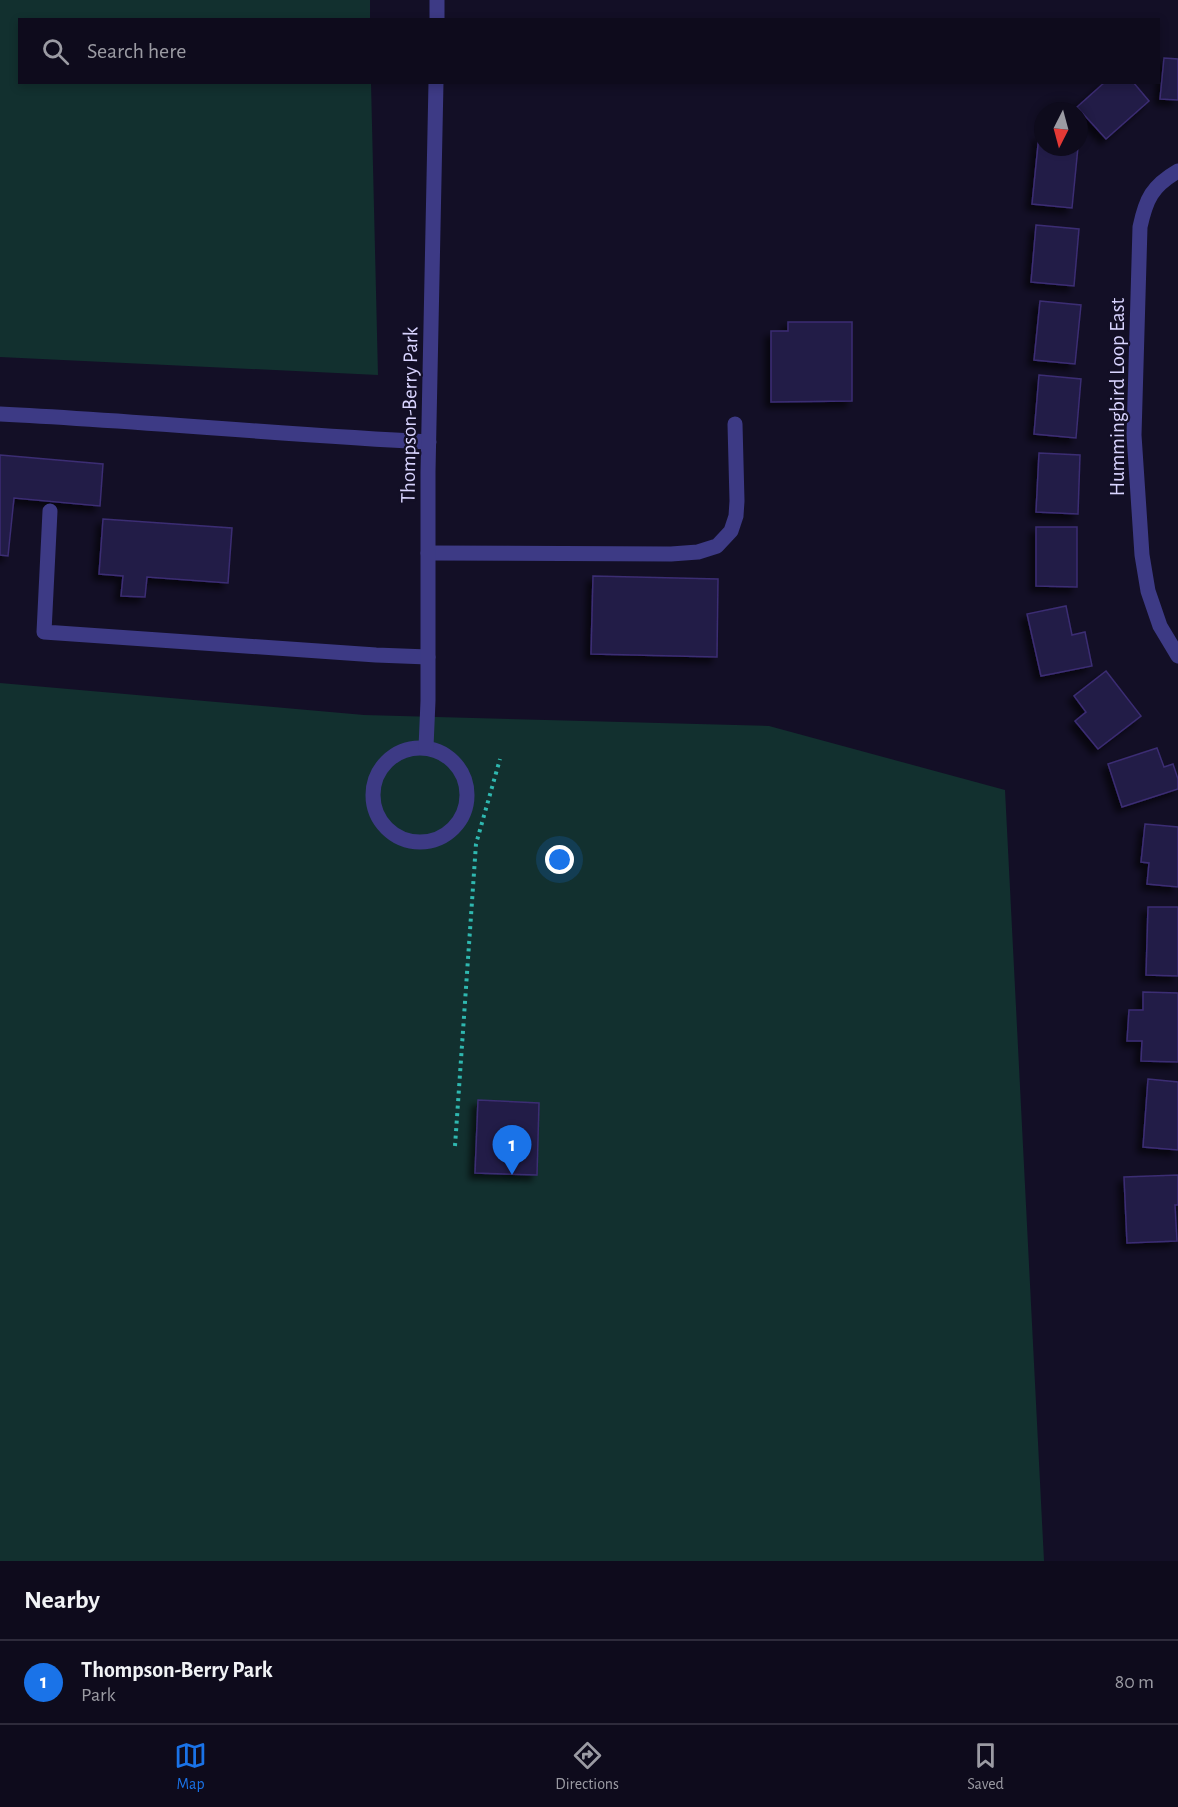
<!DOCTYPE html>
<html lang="en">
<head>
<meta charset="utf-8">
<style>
  :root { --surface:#0e0b1c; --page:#171425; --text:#f1f3f6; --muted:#9b9ba3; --line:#2e2b3b; --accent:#1a73e8 }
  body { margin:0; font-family:"Alegreya Sans",sans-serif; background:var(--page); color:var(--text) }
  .compass { position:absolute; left:1034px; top:102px; width:54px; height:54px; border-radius:50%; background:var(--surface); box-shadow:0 3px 9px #0003; rotate:186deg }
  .you { position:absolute; left:560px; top:860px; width:21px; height:21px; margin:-15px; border:4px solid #fff; border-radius:50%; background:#1a73e8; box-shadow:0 0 0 9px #1a73e833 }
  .badge { display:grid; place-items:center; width:39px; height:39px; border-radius:50%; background:var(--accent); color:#fff; font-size:20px; font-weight:700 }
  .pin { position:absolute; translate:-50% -50px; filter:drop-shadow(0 2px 3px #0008) }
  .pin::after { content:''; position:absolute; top:32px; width:21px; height:18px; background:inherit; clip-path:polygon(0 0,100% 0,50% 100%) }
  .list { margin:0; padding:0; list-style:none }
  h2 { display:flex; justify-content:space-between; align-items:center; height:78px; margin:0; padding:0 24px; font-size:26px }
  h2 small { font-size:20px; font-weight:400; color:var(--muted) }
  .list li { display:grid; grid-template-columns:39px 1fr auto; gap:18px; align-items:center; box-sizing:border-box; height:84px; padding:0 24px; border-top:2px solid var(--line) }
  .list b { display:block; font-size:22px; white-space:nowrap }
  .list p { margin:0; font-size:20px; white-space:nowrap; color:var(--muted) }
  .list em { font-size:20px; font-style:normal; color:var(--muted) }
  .icon { flex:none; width:33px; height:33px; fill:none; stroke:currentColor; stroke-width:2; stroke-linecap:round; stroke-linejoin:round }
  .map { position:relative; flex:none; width:1178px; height:1561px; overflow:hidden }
  .search { position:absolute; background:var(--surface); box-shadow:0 3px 9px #0003; left:18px; right:18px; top:18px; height:66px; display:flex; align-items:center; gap:15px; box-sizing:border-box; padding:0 21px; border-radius:0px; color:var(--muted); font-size:22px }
  .sheet { height:162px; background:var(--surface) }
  nav { display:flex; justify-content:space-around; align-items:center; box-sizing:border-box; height:84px; border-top:2px solid var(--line); background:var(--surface); font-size:16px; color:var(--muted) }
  nav a { display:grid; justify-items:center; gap:3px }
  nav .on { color:var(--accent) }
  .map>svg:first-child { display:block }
  .green { fill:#12302f }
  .building { fill:#241b47; stroke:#3b2d73; stroke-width:1.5; filter:url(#shadow) }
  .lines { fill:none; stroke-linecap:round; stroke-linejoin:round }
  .path { stroke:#2fb8b0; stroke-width:4; stroke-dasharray:3 4.5; stroke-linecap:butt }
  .lane { stroke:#3d3a85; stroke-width:15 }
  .street { stroke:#3d3a85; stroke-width:15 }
  .labels { text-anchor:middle; stroke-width:4.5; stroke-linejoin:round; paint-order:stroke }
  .street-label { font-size:21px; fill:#d9d4ff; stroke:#130f26 }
</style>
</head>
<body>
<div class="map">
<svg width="1178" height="1561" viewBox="0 0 1178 1561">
  <defs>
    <filter id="shadow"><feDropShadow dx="-5.5" dy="5.5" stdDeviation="3" flood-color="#0009"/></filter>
  </defs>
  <rect width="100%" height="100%" fill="#130f26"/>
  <!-- green -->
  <path class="green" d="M 0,0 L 370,0 L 370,19 L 20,20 L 20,82 L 371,83 L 378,375 L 0,357 Z
    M 0,683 L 364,715 L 769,726 L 1005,790 L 1044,1561 L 0,1561 Z"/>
  <!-- building -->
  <path class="building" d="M 1164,58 L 1178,59 L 1178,100 L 1160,99 Z
    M 1105,82 L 1133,82 L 1149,101 L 1106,139 L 1077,107 Z
    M 1039,135 L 1043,135 L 1043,147 L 1078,147 L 1072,208 L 1032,204 Z
    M 1036,225 L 1079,229 L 1074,286 L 1031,282 Z
    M 1040,301 L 1081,305 L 1075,364 L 1034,360 Z
    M 788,322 L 852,322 L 852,401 L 771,402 L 771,331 L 788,331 Z
    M 1039,375 L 1081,379 L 1076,438 L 1034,434 Z
    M 1039,453 L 1080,455 L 1078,514 L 1036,512 Z
    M 0,455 L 103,464 L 100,506 L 14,498 L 8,556 L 0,555 Z
    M 103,519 L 232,528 L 228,583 L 147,577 L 145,597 L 121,596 L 123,576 L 99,574 Z
    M 1036,527 L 1077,527 L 1077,587 L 1036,586 Z
    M 593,576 L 718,579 L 717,657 L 591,654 Z
    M 1066,606 L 1072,635 L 1085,632 L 1092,666 L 1041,676 L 1027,614 Z
    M 1106,671 L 1141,716 L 1098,749 L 1075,721 L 1086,712 L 1074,696 Z
    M 1157,748 L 1164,767 L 1173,764 L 1178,779 L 1178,789 L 1122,807 L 1108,764 Z
    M 1145,824 L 1178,827 L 1178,887 L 1147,884 L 1149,863 L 1141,862 Z
    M 1148,907 L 1178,907 L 1178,976 L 1146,975 Z
    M 1143,992 L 1178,993 L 1178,1062 L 1141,1061 L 1142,1041 L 1127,1041 L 1129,1010 L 1143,1010 Z
    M 1148,1079 L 1178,1082 L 1178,1150 L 1143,1147 Z
    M 478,1100 L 539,1103 L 537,1175 L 475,1173 Z
    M 1178,1175 L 1178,1205 L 1175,1205 L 1177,1241 L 1127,1243 L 1124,1177 Z"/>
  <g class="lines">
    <!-- path -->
    <path class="path" d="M 455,1146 L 476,844 L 500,759"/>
    <!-- lane -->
    <path class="lane" d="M 0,414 C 143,421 286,435 429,442
      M 50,511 L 44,632 L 376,655 L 428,657
      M 428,553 L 671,554 L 698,552 L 717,546 L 731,531 L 736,516 L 737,501 L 735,424
      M373 795a47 47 0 1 1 94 0a47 47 0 1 1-94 0Z"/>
    <!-- street -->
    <path class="street" d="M 437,20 L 437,0
      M 1178,171 C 1152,186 1146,199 1140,227 L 1134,435 L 1142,555 L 1148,591 L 1160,626 L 1178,656
      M 426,747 L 428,701 L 428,472 L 436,82"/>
  </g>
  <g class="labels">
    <!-- street labels -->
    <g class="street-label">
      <text transform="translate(1117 397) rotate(-90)" y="7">Hummingbird Loop East</text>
      <text transform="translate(409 415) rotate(-89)" y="7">Thompson-Berry Park</text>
    </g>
  </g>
</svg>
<svg class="compass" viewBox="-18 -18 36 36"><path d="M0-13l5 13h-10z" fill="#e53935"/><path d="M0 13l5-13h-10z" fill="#9b9ba3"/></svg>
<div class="you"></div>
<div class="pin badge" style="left:512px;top:1175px">1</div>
<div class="search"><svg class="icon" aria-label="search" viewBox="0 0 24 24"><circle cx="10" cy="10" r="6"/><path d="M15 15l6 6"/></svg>Search here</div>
</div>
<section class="sheet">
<h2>Nearby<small></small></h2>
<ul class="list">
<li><span class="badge">1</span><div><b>Thompson-Berry Park</b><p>Park</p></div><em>80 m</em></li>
</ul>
</section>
<nav>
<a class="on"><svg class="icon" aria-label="map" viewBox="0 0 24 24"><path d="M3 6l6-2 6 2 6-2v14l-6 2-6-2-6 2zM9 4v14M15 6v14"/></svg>Map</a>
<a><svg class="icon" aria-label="directions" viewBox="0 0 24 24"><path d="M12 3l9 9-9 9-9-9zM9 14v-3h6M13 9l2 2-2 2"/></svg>Directions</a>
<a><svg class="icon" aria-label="saved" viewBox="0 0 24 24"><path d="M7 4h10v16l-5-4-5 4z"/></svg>Saved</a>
</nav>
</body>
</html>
